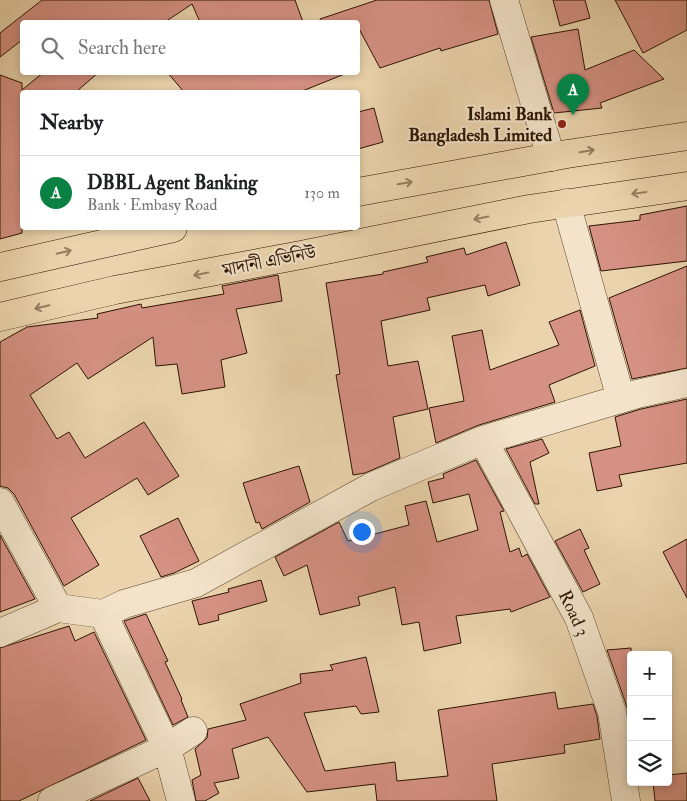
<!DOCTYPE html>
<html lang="en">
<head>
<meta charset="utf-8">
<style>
  :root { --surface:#fff; --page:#f2f2f2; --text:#202124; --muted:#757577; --line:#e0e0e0; --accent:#0b8043 }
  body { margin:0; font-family:"IM FELL Double Pica","Noto Serif Bengali",serif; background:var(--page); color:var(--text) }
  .controls { position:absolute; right:15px; bottom:15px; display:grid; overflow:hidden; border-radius:5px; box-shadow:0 2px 8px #0003 }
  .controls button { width:45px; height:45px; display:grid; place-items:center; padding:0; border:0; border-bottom:1px solid var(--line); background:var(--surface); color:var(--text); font:25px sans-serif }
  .you { position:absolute; left:361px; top:531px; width:18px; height:18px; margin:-12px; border:4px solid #fff; border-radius:50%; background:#1a73e8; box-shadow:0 0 0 8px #1a73e833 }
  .badge { display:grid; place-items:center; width:32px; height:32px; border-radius:50%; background:var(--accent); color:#fff; font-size:16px; font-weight:700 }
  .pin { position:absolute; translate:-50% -41px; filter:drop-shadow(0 1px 2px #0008) }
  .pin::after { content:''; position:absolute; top:26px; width:18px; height:15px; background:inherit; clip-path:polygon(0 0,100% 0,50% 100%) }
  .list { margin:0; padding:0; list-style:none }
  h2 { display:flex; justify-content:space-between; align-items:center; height:65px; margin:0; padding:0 20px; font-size:21px }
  h2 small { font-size:16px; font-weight:400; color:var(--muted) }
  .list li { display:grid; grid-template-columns:32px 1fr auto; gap:15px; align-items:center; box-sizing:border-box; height:75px; padding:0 20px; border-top:1px solid var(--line) }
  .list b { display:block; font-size:19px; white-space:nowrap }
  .list p { margin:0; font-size:16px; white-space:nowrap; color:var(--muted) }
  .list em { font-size:16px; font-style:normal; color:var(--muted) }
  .icon { flex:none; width:28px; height:28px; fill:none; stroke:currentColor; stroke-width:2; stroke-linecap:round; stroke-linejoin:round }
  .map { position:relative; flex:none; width:687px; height:801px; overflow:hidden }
  .search { position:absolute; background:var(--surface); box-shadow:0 2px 8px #0003; left:20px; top:20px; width:340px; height:55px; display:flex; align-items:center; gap:12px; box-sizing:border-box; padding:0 18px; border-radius:5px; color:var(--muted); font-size:19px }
  .panel { position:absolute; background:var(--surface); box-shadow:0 2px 8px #0003; left:20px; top:90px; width:340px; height:140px; border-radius:5px }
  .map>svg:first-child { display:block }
  .building { fill:#d59183; stroke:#2d1401 }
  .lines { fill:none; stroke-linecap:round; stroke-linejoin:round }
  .minor-casing { stroke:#5c442c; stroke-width:29 }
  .major-casing { stroke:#2d1401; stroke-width:29 }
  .minor { stroke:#f2e3ca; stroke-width:28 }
  .major { stroke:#ebd4ad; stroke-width:28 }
  .oneway { stroke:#967e60 }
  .poi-dot { fill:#8f2418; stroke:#f2e3ca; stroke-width:2 }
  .labels { text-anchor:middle; stroke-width:4; stroke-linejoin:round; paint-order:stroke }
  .poi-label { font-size:18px; font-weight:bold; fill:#2d1401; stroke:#f2e3ca; text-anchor:end }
  .street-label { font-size:18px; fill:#2d1401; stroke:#f2e3ca }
</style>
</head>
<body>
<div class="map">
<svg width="687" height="801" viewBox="0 0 687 801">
  <rect width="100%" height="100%" fill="#ebd4ad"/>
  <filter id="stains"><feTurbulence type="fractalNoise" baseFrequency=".004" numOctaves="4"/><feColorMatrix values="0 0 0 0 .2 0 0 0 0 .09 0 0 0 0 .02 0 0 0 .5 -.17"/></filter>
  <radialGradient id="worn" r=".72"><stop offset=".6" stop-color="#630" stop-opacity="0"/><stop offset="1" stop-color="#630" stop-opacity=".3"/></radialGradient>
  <!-- building -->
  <path class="building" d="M 42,0 L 295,0 L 303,22 L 200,22 L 192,4 L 165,22 L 22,22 L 22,40 L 0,57 L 0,33 Z
    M 377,0 L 489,0 L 498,34 L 441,51 L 440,48 L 380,68 L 358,27 L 358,22 L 321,22 L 320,19 Z
    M 553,0 L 585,0 L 590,18 L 560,26 Z
    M 615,0 L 687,0 L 687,30 L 643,53 Z
    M 578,29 L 585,70 L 634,50 L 664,79 L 600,103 L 602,108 L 554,113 L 531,37 Z
    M 44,72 L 99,72 L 76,92 L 22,92 L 22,233 L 0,239 L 0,75 L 22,83 L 22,90 Z
    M 167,72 L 347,72 L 347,73 L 300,92 L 184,92 Z
    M 374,108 L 383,142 L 358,149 L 358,112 Z
    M 687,206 L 687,261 L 601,271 L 589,226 L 640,220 L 640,215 Z
    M 506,242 L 520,285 L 488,296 L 485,285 L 427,298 L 430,310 L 381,321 L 388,366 L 418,361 L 428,409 L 393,417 L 400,458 L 365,473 L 353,475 L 336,375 L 340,374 L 326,283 L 383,274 L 383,272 L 428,262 L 426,257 L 464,248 L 466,255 Z
    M 687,266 L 687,368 L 632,379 L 609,298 Z
    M 278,275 L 282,301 L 236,309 L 247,353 L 221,360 L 225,387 L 182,394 L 177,364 L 156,366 L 153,337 L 88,379 L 77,363 L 30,395 L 57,439 L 69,432 L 85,458 L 144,422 L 179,476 L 148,495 L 137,478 L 71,518 L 99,565 L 64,586 L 14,494 L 8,488 L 0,486 L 0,342 L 27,327 L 98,318 L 97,314 L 141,304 L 142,308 L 224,294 L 222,286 Z
    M 580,310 L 595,366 L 549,385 L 555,402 L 479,425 L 436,443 L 429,408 L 464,401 L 452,336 L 482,330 L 490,370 L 559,345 L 549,322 Z
    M 687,399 L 687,463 L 619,475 L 622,486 L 597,491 L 589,453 L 621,446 L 615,417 L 641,409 Z
    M 542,439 L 549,453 L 530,462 L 539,504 L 535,504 L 506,449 Z
    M 476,460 L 504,511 L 500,512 L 510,552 L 519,548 L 522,557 L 527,554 L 550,597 L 511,612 L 510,609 L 456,616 L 461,643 L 424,651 L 419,622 L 402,625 L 395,587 L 358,597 L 360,605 L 320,615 L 307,565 L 284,576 L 275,557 L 339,522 L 348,541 L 409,525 L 405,506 L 426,501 L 437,542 L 478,530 L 469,494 L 433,503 L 428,482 L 444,478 L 443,474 Z
    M 299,466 L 310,502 L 262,529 L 259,522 L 256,523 L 243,483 Z
    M 178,518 L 199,561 L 174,573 L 161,577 L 140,536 Z
    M 580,529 L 589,548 L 584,550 L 600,584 L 583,592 L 555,541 Z
    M 0,535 L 35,599 L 0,612 Z
    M 687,539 L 687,598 L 663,552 Z
    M 261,580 L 267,601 L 218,615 L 219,620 L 199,625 L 192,601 L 229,592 L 228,589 Z
    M 146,614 L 168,661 L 165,662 L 182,699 L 181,700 L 188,717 L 173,725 L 124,621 Z
    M 69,626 L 75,641 L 94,632 L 146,740 L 19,801 L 0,801 L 0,648 Z
    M 631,648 L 631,731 L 627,707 L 607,650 Z
    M 366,657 L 379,712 L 361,714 L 356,706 L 304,713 L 325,771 L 395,762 L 397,781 L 448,776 L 438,710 L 555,692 L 558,709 L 593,704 L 597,716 L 600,739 L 564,745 L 565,753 L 492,764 L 497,801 L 377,801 L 375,784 L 307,792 L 268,737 L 232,749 L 239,778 L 214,783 L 219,793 L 205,801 L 196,801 L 192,780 L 201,775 L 195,749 L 207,738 L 208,729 L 246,720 L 240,704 L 301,683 L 300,674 L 333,670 L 330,665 Z
    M 687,773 L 687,801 L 655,801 L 653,782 L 668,782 L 668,775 Z
    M 138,778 L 150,801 L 90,801 Z"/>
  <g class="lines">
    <!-- minor casing -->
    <g class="minor-casing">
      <path id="minor" d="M 504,0 L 551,157
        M 566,203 L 621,399
        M 483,440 L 579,618 L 612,712 L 626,801
        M 0,502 L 58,608
        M 103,614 L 167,748 L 181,801
        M 0,633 L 58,608 L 103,614 L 124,604 L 196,583 L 371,487 L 483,440 L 637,394 L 687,383
        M 52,801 L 167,748 L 193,731"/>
    </g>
    <!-- major casing -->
    <g class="major-casing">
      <path id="major" d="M 358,192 L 567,154 L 687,136
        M 0,267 L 173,228
        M 0,317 L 115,290 L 301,255 L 529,209 L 687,186"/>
    </g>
    <!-- minor -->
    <use href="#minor" class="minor"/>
    <!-- major -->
    <use href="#major" class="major"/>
  </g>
  <!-- one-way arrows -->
  <defs><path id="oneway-shaft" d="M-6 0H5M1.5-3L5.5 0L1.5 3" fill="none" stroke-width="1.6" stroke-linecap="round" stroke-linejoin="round" transform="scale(1.25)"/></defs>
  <g class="oneway">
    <use href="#oneway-shaft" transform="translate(587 151) rotate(-9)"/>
    <use href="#oneway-shaft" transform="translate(405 183) rotate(-10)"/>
    <use href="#oneway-shaft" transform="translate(639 193) rotate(172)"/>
    <use href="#oneway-shaft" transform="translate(481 218) rotate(168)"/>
    <use href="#oneway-shaft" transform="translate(64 252) rotate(-13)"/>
    <use href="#oneway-shaft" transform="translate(201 274) rotate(169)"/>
    <use href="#oneway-shaft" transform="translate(42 307) rotate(167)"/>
  </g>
  <!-- markers -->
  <circle class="poi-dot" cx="562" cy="124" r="5"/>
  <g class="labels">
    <!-- poi labels -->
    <g class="poi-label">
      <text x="552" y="120">Islami Bank<tspan x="552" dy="21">Bangladesh Limited</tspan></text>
    </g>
    <!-- street labels -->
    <g class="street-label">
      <text transform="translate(269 261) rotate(-11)" y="6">মাদানী এভিনিউ</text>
      <text transform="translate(574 613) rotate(65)" y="6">Road 3</text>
    </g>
  </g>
  <rect width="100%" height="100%" filter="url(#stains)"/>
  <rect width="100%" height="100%" fill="url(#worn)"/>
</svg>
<div class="controls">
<button>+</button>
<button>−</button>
<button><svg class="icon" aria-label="layers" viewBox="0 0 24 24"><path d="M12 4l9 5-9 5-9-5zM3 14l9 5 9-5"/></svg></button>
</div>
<div class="you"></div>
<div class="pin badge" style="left:573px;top:115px">A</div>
<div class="search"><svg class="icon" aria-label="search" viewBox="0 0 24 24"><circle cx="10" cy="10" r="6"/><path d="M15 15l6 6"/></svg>Search here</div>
<section class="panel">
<h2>Nearby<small></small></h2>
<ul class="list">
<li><span class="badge">A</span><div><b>DBBL Agent Banking</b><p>Bank · Embasy Road</p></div><em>130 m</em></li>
</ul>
</section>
</div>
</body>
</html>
